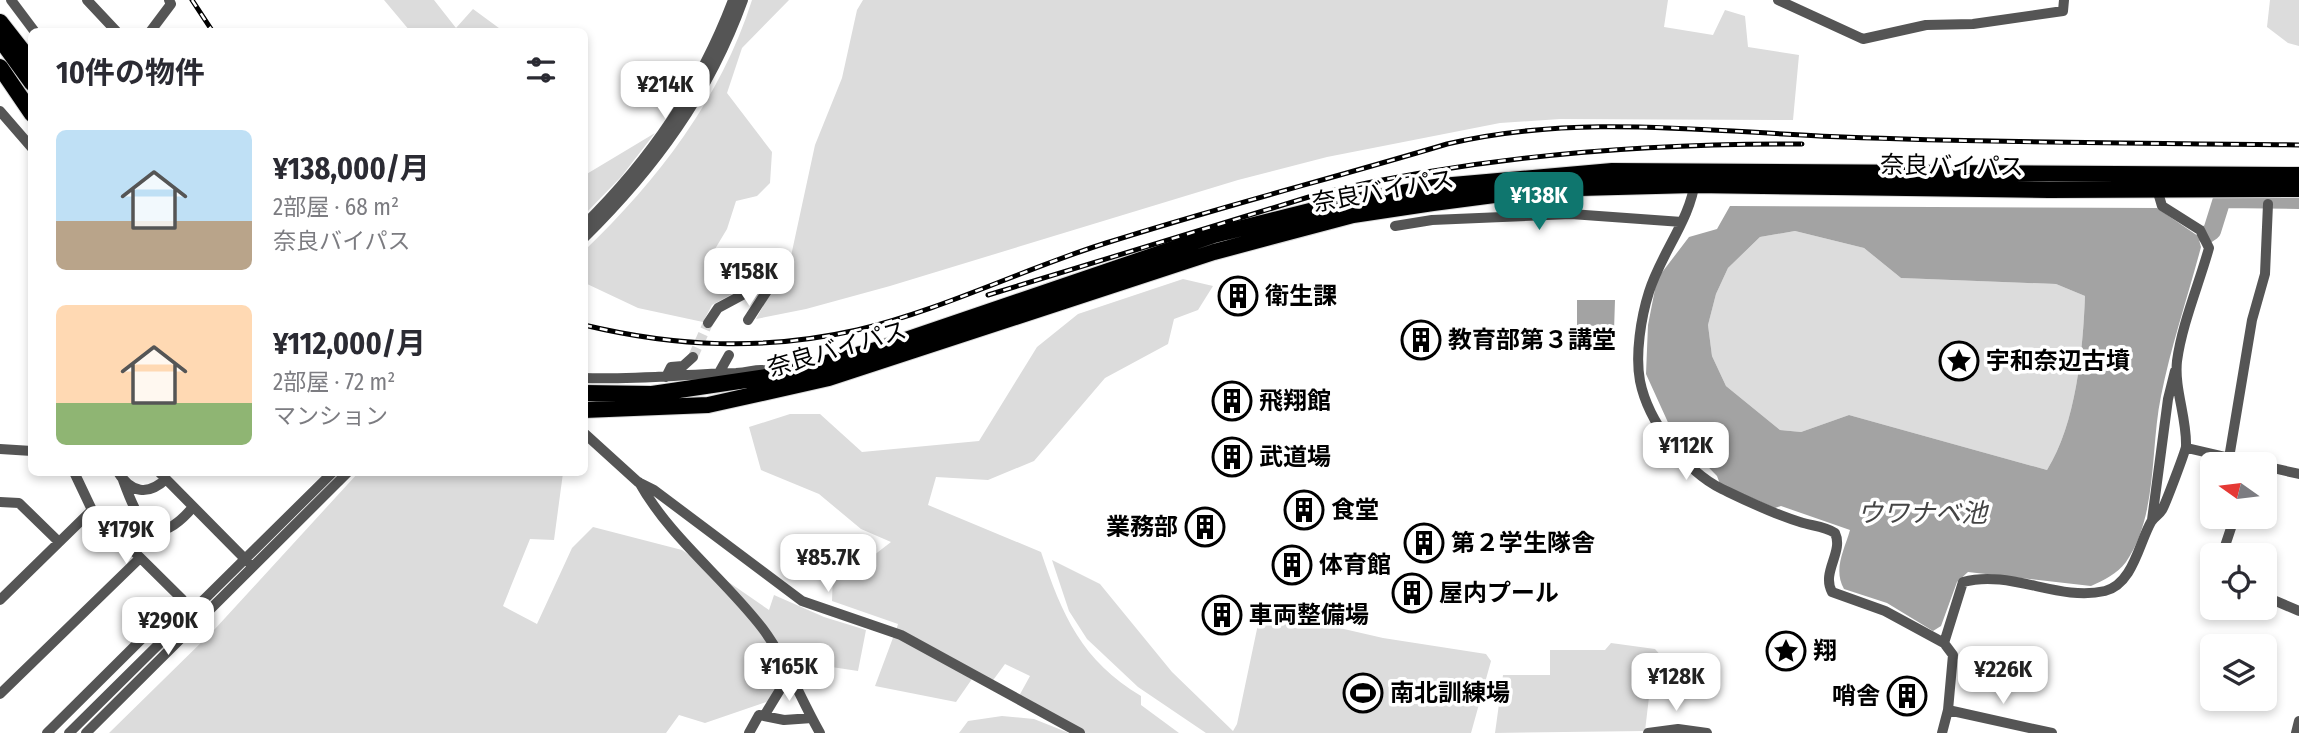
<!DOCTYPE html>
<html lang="ja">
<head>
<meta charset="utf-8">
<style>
	:root { --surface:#fff; --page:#f2f2f3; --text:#2b2b33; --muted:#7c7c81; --accent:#0f766e }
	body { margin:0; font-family:"Fira Sans Condensed","Noto Sans JP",sans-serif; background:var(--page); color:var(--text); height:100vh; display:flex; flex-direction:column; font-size:26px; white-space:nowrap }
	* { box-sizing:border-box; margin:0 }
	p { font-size:23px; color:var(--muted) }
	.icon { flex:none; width:38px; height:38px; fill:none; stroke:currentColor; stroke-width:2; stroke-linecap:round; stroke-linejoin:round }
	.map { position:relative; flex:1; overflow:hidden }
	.sheet { position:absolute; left:28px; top:28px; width:560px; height:448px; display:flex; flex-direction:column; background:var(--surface); border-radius:10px; box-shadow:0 4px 10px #0003 }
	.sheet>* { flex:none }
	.needle { width:46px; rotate:284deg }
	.fabs { position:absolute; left:2200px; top:452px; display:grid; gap:14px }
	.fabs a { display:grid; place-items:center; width:77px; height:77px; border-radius:10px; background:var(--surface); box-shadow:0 4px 10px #0003; font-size:35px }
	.price { position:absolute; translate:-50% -60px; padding:0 16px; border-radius:14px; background:#fff; color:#222; font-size:23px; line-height:46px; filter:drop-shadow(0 2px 4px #0008) }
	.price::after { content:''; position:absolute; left:50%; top:42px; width:21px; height:16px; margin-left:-10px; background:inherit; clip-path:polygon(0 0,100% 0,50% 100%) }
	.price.current { background:var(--accent); color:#fff }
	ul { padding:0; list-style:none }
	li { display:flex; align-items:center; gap:21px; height:175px; padding:0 28px }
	li span { display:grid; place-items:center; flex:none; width:196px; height:140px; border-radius:10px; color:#555 }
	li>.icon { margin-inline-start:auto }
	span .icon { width:84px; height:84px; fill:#fffc; stroke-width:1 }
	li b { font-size:30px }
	h2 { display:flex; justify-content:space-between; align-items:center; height:84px; padding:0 28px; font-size:30px }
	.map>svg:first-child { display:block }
	.green { fill:#dcdcdc }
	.water { fill:#a3a3a3; fill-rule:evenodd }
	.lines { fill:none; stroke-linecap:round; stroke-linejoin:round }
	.river { stroke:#a3a3a3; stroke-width:18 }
	.minor-tunnel { stroke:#d9d9d9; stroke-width:10; stroke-dasharray:10 5; stroke-linecap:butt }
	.highway-casing { stroke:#dbdbdb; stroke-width:18 }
	.minor { stroke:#555; stroke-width:10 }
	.highway { stroke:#000; stroke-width:16 }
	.rail-casing { stroke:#000; stroke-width:5 }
	.rail { stroke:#fff; stroke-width:2.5; stroke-dasharray:8; stroke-linecap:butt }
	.labels { text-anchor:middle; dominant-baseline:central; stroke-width:7; stroke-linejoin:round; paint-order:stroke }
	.street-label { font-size:24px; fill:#000; stroke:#fff }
	.poi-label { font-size:24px; font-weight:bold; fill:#000; stroke:#fff; text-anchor:start }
	.water-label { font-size:26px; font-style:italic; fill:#444; stroke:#fff }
</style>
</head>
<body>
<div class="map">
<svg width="2299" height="733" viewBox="0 0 2299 733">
	<rect width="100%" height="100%" fill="#fff"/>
	<!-- green -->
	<path class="green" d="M384,0H434L456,28L473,9L503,31H410Z
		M752,0H789L742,48L727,93L772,152L770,183L757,196L736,201L727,229L712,254L765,276L712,305L703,322L638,308L585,283V250C658,180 721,98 752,0Z
		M863,0H1668L1664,27L1713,35L1725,10L1745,16L1748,47L1799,55L1793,120L1560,119L1500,123L1327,157L1238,180L890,286L806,309L756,319L791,256L815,145L842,78L857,10Z
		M2270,0H2299V46L2288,43L2267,27Z
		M655,133L621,177L587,212L585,175Z
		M1795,231L1864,248L1901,278L2056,284L2085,296C2083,350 2076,424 2047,470L1849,415L1801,432L1780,430L1726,386L1712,356L1708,325L1716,294L1728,268L1760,237Z
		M1183,279L1213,286L1198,310L1174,319L1168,344L1105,378L1034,461L988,480L936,477L928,505L1041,552C1062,615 1082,661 1141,696V705L1179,733H1082L1019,696L1030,676L1005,664L991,683L896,631L898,624L832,601L834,548L869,559L891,542L861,529L819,494L761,470L749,427L790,414H820L862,452L979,441L1037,347L1078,314Z
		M358,473H563L554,540L530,539L503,606L537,624L572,548L593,527L682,550L769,610L774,595L824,617L866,630L858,671L805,663L769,701L705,723L679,715L666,733H109L214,630Z
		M1052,560L1100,584L1172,672L1233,731L1237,724L1261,610L1383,638L1486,654L1491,661L1471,733H1206L1138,687L1087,639L1069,611Z
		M894,635L972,679L956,702L875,686Z
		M1611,643L1655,649L1662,657L1649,697L1645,731L1495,733L1503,675H1550V650H1605Z
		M1002,716L1034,719L1069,733H959L968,721Z"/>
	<!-- water -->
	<path class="water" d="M1730,206L2157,208L2198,236L2201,247C2188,296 2171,346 2161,396C2150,449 2158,515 2126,562C2117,574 2104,580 2091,586L1968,572L1957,582L1941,626L1933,631L1887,603L1844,589C1833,569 1844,551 1850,530L1781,506L1775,508L1720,484L1717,476L1671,429L1646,374L1648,325L1657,279L1689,237L1717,229ZM1795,231L1864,248L1901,278L2056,284L2085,296C2083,350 2076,424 2047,470L1849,415L1801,432L1780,430L1726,386L1712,356L1708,325L1716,294L1728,268L1760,237Z
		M1577,300H1615L1614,331H1577Z"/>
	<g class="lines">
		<!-- river -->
		<path class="river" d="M2206,235L2212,231L2222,199L2299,200"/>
		<!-- minor-tunnel -->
		<path class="minor-tunnel" d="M693,357L708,323"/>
		<defs>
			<path id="highway" d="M0,22L32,63
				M0,39L32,83
				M0,67L32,114
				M584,393L652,394L780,375L876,350L1214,235L1334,205L1441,186L1612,171L2299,175
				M584,410L708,405L829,378L1214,252L1353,215L1433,203L1541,189L1694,185L2049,190L2299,189"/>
		</defs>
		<!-- highway casing -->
		<use href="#highway" class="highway-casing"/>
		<!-- minor -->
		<path class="minor" d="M11,0L35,32
			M87,0L117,32
			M1778,0L1863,39L1926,25L1973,24L2063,11L2064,0
			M150,32L171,4L169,0
			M0,111L32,148
			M1695,180C1691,219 1661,253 1649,292C1641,317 1635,355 1640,381C1648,421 1685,471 1722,489C1747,501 1773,514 1800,522C1812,526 1824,526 1835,533C1844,552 1821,572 1832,592L1885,611L1944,643L1953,655L1948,710L1942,733
			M584,225C651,159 700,87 733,0
			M1395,226L1432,220L1571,214L1682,222
			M584,238C655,168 709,94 743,0
			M748,320L776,277
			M708,323L718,308L776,277
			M720,371L729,355
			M666,377L671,367L683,366L693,357
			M584,378C635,380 685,374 736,373C755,372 758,366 777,374
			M584,433L638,482L654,490L802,601L901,635L1080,733
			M2187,448L2256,464
			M0,449L32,451
			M2229,458L2252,320L2265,274L2268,204
			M2264,466L2299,474
			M118,472C131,493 148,496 166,479
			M159,472L248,562
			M123,480C139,524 154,553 193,507
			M639,482C670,538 724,578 763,629C786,660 801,700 820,733
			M0,502L19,503L59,542
			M2152,520L2168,399L2175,371
			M2222,555L2235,516
			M2264,596L2299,611
			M0,600L92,510
			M1944,643L1963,582C2011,569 2058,602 2105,591C2133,584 2139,543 2151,522C2154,517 2159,515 2162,510C2165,505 2186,450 2186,446C2187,418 2174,389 2177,361C2182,324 2199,284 2209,248L2200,230L2162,206L2157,189
			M0,694L140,558
			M1948,710L2052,733
			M764,716L789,675
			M47,733L182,599L92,510L74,472
			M69,733L333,472
			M86,733L348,472
			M749,733L759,715L784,720L812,718
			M1648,733L1678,729L1707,733
			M2296,733L2299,721"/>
		<!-- highway -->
		<use href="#highway" class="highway"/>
		<defs>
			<path id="rail" d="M192,0L213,32
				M988,295L1325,192C1482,156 1641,143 1802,144
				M584,325C676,347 764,351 857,330C942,310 1023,269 1106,243C1219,207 1334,178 1447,144C1578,113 1710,132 1843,137C1995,143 2147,143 2299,145"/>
		</defs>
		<!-- rail casing -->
		<use href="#rail" class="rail-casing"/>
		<!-- rail -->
		<use href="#rail" class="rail"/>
	</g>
	<!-- icons -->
	<defs>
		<symbol id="building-ring" viewBox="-11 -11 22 22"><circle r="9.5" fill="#fff" stroke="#000" stroke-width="1.5"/><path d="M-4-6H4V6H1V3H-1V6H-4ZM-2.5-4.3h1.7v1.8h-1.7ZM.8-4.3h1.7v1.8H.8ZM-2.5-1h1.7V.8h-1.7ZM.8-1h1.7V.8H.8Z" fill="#000"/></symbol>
		<symbol id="sight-ring" viewBox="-11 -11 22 22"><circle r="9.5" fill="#fff" stroke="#000" stroke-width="1.5"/><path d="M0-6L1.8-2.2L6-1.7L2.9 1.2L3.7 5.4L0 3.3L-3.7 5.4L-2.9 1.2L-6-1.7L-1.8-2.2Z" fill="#000"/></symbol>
		<symbol id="stadium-ring" viewBox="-11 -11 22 22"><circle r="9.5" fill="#fff" stroke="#000" stroke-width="1.5"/><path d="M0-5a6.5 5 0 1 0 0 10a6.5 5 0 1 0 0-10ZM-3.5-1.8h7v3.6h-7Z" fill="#000"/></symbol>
	</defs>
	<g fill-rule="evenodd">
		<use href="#building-ring" x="1216" y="274" width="44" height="44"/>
		<use href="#building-ring" x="1399" y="318" width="44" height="44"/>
		<use href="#sight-ring" x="1937" y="339" width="44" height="44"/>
		<use href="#building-ring" x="1210" y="379" width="44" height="44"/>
		<use href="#building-ring" x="1210" y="435" width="44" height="44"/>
		<use href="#building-ring" x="1282" y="488" width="44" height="44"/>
		<use href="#building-ring" x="1183" y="505" width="44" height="44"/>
		<use href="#building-ring" x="1402" y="521" width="44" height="44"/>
		<use href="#building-ring" x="1270" y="543" width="44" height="44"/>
		<use href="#building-ring" x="1390" y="571" width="44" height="44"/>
		<use href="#building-ring" x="1200" y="593" width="44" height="44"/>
		<use href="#sight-ring" x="1764" y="629" width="44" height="44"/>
		<use href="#stadium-ring" x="1341" y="671" width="44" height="44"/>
		<use href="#building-ring" x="1885" y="674" width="44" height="44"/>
	</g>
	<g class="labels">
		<!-- street labels -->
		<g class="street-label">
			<text transform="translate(1952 166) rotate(1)">奈良バイパス</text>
			<text transform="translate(1383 191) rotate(-10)">奈良バイパス</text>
			<text transform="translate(837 349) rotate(-16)">奈良バイパス</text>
		</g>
		<!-- poi labels -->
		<g class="poi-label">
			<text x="1265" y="296">衛生課</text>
			<text x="1448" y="340">教育部第３講堂</text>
			<text x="1986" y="361">宇和奈辺古墳</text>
			<text x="1259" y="401">飛翔館</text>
			<text x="1259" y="457">武道場</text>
			<text x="1331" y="510">食堂</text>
			<text x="1178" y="527" text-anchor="end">業務部</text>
			<text x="1451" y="543">第２学生隊舎</text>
			<text x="1319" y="565">体育館</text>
			<text x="1439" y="593">屋内プール</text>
			<text x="1249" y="615">車両整備場</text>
			<text x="1813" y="651">翔</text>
			<text x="1390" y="693">南北訓練場</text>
			<text x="1880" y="696" text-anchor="end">哨舎</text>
		</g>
		<!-- water labels -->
		<g class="water-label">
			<text x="1922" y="513">ウワナベ池</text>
		</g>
	</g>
</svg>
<div class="fabs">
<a><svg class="needle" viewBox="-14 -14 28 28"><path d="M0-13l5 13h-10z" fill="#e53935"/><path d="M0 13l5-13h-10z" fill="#7c7c81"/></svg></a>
<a><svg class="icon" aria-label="locate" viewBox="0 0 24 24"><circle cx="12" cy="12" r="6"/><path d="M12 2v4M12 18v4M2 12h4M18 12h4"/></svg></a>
<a><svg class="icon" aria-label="layers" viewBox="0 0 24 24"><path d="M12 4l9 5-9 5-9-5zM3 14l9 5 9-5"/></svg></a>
</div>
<b class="price" style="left:665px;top:121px">¥214K</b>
<b class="price current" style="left:1539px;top:232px">¥138K</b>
<b class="price" style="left:749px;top:308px">¥158K</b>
<b class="price" style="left:1686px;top:482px">¥112K</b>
<b class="price" style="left:126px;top:566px">¥179K</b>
<b class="price" style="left:828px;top:594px">¥85.7K</b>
<b class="price" style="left:168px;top:657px">¥290K</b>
<b class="price" style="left:789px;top:703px">¥165K</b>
<b class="price" style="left:2003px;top:706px">¥226K</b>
<b class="price" style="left:1676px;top:713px">¥128K</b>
<section class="sheet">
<h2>10件の物件<svg class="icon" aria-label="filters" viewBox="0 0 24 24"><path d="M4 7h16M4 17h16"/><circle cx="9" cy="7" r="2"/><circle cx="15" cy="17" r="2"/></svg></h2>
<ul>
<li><span style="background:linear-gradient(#bfe0f5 65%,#b9a48a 0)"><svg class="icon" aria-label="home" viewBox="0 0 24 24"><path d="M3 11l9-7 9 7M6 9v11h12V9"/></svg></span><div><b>¥138,000/月</b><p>2部屋 · 68 m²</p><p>奈良バイパス</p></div></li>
<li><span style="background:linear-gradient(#ffd9b3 70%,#8fb573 0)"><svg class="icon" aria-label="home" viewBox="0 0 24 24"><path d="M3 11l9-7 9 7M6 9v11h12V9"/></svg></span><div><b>¥112,000/月</b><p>2部屋 · 72 m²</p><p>マンション</p></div></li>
</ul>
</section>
</div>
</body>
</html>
